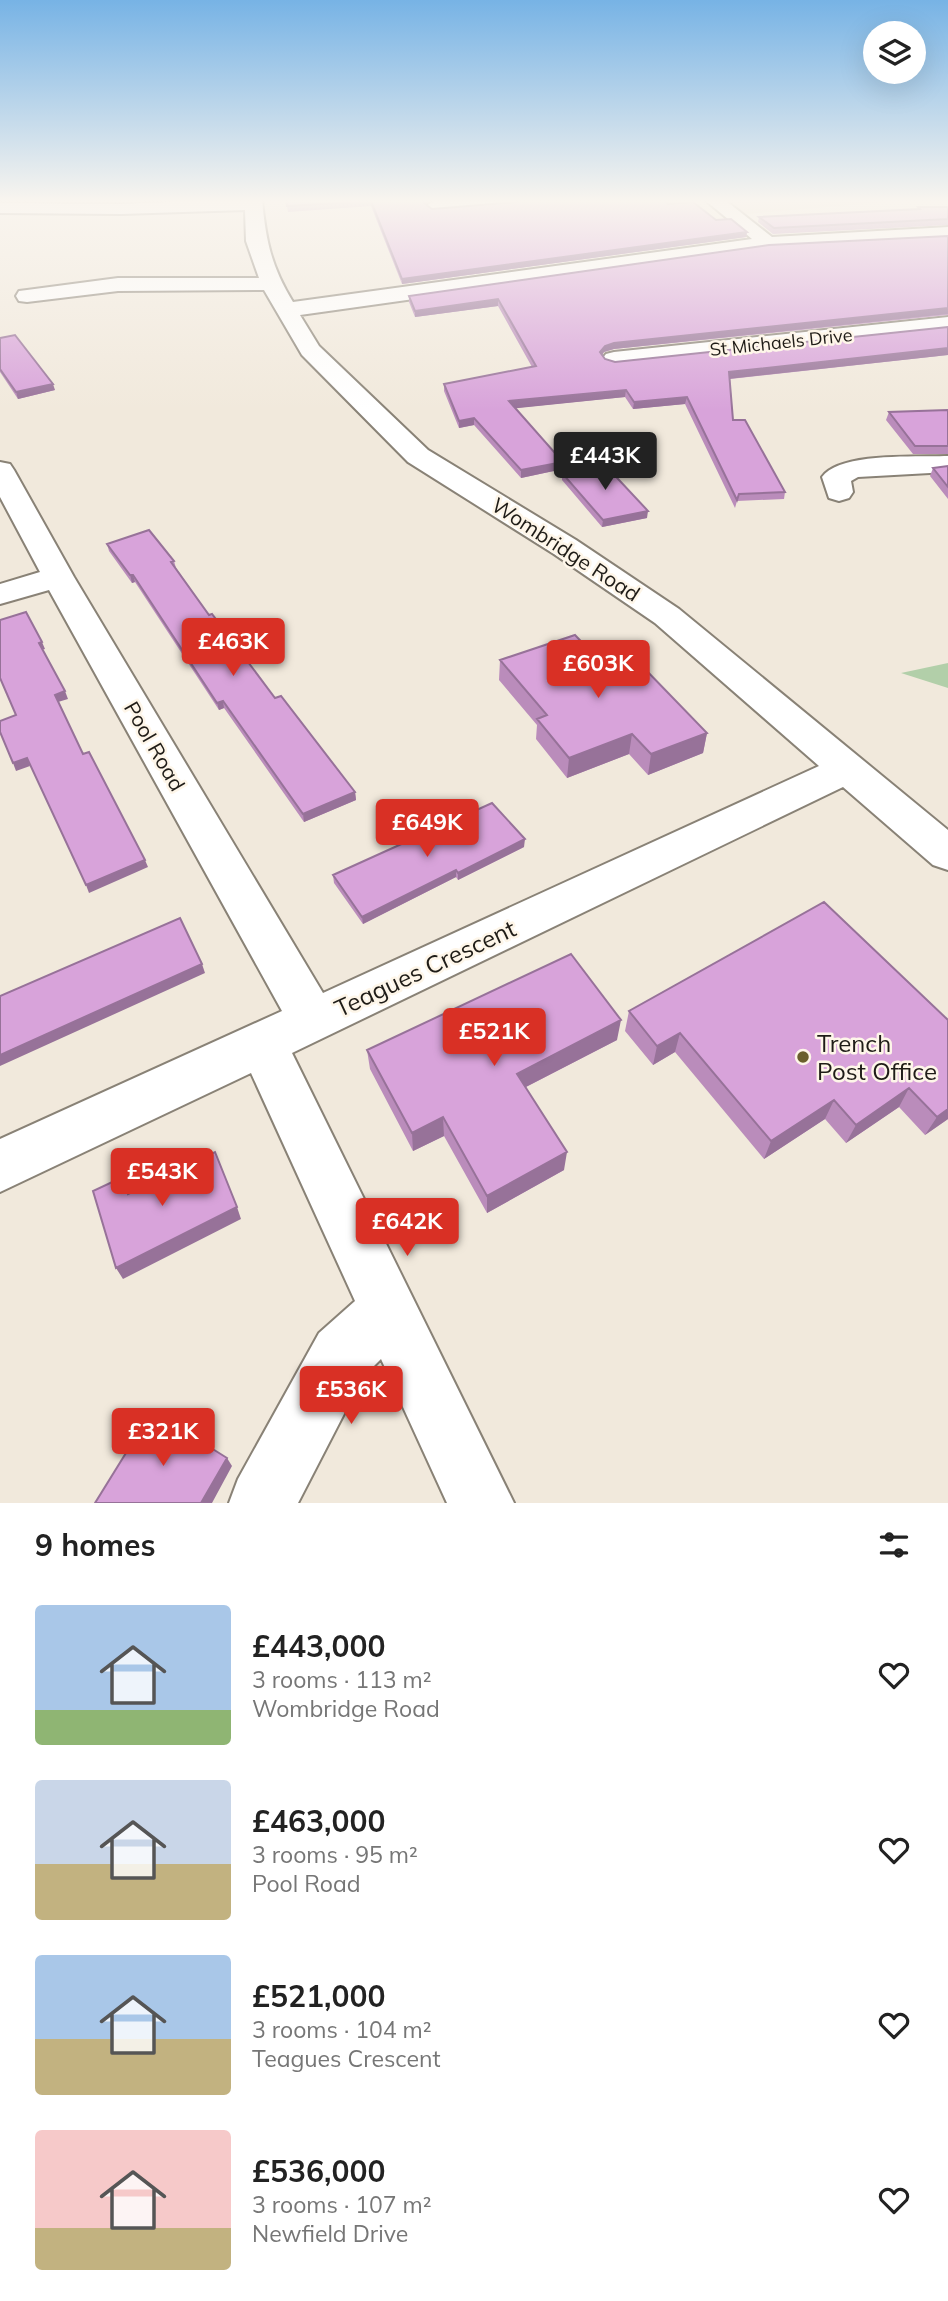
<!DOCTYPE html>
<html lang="en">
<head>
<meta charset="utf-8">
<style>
	:root { --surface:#fff; --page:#f2f2f2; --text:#222; --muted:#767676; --accent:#d93025 }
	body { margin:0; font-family:Mulish,sans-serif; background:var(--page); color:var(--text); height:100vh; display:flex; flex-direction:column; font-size:26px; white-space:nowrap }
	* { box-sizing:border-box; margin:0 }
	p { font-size:23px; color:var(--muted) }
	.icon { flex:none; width:38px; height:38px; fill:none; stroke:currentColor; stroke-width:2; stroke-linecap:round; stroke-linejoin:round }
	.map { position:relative; height:1503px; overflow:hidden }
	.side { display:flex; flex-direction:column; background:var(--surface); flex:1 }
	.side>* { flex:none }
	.tools { position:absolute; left:863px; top:21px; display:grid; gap:14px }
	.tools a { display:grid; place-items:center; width:63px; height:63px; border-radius:50%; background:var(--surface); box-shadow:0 7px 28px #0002; font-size:35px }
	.price { position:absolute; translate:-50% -60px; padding:0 16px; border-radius:7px; background:var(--accent); color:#fff; font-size:23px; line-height:46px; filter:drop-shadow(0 2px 4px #0008) }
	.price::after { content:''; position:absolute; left:50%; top:42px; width:21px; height:16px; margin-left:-10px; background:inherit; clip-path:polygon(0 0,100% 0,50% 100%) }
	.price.current { background:#222; color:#fff }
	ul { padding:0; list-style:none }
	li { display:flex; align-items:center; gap:21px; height:175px; padding:0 35px }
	li span { display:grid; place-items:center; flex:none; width:196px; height:140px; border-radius:7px; color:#555 }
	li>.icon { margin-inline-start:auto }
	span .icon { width:84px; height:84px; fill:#fffc; stroke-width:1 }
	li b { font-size:30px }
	h2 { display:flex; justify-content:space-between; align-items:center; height:84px; padding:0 35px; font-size:30px }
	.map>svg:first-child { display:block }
	.built { fill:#e7dbc8 }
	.green { fill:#b2cfa9 }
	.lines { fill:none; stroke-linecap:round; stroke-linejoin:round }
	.minor-casing { stroke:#898276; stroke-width:4 }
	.minor { fill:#fff; fill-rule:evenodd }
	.wall { fill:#ba8cbb }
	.shaded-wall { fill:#977299 }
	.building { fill:#d8a3da; stroke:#977299; stroke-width:2 }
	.poi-dot { fill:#6a5f2c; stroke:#fef6e9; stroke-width:2.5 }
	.labels { text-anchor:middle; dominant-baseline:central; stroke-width:5; stroke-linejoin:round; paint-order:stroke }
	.far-street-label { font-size:18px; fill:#1f1c17; stroke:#fef6e9 }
	.street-label { font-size:21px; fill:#1f1c17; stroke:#fef6e9 }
	.near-street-label { font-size:24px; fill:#1f1c17; stroke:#fef6e9 }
	.near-poi-label { font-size:24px; fill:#1f1c17; stroke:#fef6e9; text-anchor:start }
</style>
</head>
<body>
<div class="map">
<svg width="948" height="1503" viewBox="0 0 948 1503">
	<rect width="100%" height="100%" fill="#f1e9dc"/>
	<!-- built -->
	<path class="built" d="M727,200H909L745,214Z"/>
	<!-- green -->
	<path class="green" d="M948,663V688L901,673Z"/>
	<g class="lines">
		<defs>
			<path id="minor" d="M218,200H262C266,241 271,266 293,302L752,239L705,200H725L772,237L948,227V239L768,249L300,315L319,346L428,450L576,540L679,609L948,830V870L933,865L843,787L292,1053L514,1503H447L381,1359L363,1377L298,1503H229L238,1479L319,1333L355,1301L251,1073L0,1192V1139L282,1011L49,590L0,604V584L40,572L0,497V462L10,464L14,470L74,577L323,993L819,766L655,623L554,554L408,462L302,355L264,290L118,291L27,302L19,301L16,296L19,291L27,290L118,278H259L246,241L245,210L121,214L0,213V203L121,204Z
				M453,200H525L516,205L433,212L424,207L433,202Z
				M948,317V331L614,366L606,364L602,359L606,354L614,352Z
				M948,456V472L858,477L851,481L853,492L849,498L839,501L829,498L822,477C839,452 919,457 948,456Z"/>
		</defs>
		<!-- minor casing -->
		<use href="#minor" class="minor-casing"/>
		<!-- minor -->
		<use href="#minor" class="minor"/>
	</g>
	<!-- wall -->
	<path class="wall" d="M286,200H432L425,204L432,209L668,204L716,220L747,232L746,237L402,284L371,206L288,212Z
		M918,207H948V225L773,234L758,222L759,217L918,209Z
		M948,236V315L614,349L604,352L602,355L605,359L615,362L948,355L730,379L733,420L785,492L784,499L737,501L735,508L685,404L633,409L625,397L515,408L563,462V469L521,478L474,425L459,428L444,391V384L532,367L498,306L415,317L409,302V296Z
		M0,338L55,390L18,399L0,372Z
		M948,410V454H913L886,420L889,412Z
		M948,466V499L930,476L933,468Z
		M562,473L647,518L602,527L562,480Z
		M107,544L174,561L176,568L209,615L275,698L355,792L356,800L304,822L224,708L219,710L135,582L132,583L109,551Z
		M500,660L614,676L707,733L703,753L648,775L629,754L567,778L536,739L537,725L499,680Z
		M524,847L458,880L456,877L363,924L334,883L333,875Z
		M629,1011L948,1020V1119L925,1135L899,1107L846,1143L825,1119L764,1159L675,1052L653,1065L625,1031Z
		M617,1040L526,1087L564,1170L487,1213L444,1136L413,1151L370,1069L367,1050Z"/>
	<!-- shaded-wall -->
	<path class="shaded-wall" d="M423,200H432L422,206L421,201Z
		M747,232L746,237L402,284V279Z
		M498,299V306L415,317V311Z
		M948,308V314L614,349L604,352L599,359L600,352L605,346L614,343Z
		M948,348V355L728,379L729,372Z
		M53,384L55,390L18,399L16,392Z
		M626,390L625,397L509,409V401Z
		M687,397L685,404L633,409L634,402Z
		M474,418V425L459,428V421Z
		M563,462V469L521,478V470Z
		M648,511L647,518L602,527L603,520Z
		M130,575H133L135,582L132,583Z
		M42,642L45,649L41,650L39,643Z
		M65,691L68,699L58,702L55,695Z
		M223,701L224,708L219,710L217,703Z
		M707,733L703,753L648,775L651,754Z
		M632,734L629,754L567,778L569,758Z
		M27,758L30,766L16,771L13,763Z
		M355,792L356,800L304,822L303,814Z
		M525,839L524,847L458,880V873Z
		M145,860L148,867L89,893L86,885Z
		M456,870V877L363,924L362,917Z
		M202,964L205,973L0,1066V1055Z
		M621,1020L617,1040L516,1092L517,1074Z
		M680,1033L675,1052L653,1065L657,1046Z
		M909,1088L899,1107L846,1143L856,1125Z
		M834,1100L825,1119L764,1159L771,1141Z
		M948,1109V1119L925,1135L937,1117Z
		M443,1117L444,1136L413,1151L412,1133Z
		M567,1152L564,1170L487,1213V1196Z
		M237,1207L241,1219L123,1279L116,1268Z
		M227,1458L232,1466L212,1503H201Z"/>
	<!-- building -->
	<path class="building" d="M286,200H423L421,201L432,209L516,202L520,200H664L668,204L693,202L716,220L731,219L747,232L402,279L371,201L287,206Z
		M918,207H948V219L774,228L759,217L920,209Z
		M948,236V308L614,343L605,346L600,352L605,359L615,362L948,327V348L729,372L733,420H745L785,492L739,494L737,500L687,397L634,402L626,390L509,401L563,462L521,470L474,418L459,421L444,384L536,366L498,299L415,311L409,296L769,245Z
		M15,335L53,384L16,392L0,369V338Z
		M948,410V446H915L889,412Z
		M605,465L648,511L603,520L562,473Z
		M948,466V487L933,468Z
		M149,530L174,561L171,562L209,615L212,614L275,698L281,696L355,792L303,814L223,701L217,703L133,575H130L107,544Z
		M26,612L42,642L39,643L65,691L55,695L83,754L89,752L145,860L86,885L27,758L13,763L0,732V721L16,715L0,678V620Z
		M575,635L614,676L642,666L707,733L651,754L632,734L569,758L537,719L547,715L500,660Z
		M492,803L525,839L458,873L456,870L362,917L333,875Z
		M824,902L948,1020V1109L937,1117L909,1088L856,1125L834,1100L771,1141L680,1033L657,1046L629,1011Z
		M180,918L202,964L0,1055V996Z
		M571,954L621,1020L517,1074L567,1152L487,1196L443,1117L412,1133L367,1050Z
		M215,1152L237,1207L116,1268L93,1191L123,1177L128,1194Z
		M152,1411L227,1458L201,1503H95Z"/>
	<!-- sky -->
	<linearGradient id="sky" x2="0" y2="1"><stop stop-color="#77b3e5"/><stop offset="0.49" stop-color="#f9f5ef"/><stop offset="1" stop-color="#f9f5ef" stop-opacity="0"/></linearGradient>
	<rect width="948" height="410" fill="url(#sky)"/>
	<!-- markers -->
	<circle class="poi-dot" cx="803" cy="1057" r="7"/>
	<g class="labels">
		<!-- far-street labels -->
		<g class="far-street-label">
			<text transform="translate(781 342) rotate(-6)">St Michaels Drive</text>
		</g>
		<!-- street labels -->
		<g class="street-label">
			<text transform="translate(566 549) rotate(33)">Wombridge Road</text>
			<text transform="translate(155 746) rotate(60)">Pool Road</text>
		</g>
		<!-- near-street labels -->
		<g class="near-street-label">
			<text transform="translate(425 968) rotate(-25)">Teagues Crescent</text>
		</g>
		<!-- near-poi labels -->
		<g class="near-poi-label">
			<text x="817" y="1043">Trench<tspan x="817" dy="28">Post Office</tspan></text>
		</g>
	</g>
</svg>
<div class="tools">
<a><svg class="icon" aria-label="layers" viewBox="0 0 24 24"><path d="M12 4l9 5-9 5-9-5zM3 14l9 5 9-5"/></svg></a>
</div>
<b class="price current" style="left:605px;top:492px">£443K</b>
<b class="price" style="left:233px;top:678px">£463K</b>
<b class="price" style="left:598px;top:700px">£603K</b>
<b class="price" style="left:427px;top:859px">£649K</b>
<b class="price" style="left:494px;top:1068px">£521K</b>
<b class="price" style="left:162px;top:1208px">£543K</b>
<b class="price" style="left:407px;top:1258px">£642K</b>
<b class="price" style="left:351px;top:1426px">£536K</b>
<b class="price" style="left:163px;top:1468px">£321K</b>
</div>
<section class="side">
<h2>9 homes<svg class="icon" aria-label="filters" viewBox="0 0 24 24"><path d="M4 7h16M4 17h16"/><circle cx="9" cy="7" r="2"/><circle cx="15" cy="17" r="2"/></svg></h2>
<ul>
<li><span style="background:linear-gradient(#a9c7e8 75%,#8fb573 0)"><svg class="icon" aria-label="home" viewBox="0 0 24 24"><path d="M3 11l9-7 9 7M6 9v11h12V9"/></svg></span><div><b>£443,000</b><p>3 rooms · 113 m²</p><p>Wombridge Road</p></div><svg class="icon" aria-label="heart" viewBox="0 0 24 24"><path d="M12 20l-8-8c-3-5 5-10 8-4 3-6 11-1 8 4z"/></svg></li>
<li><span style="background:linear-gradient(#c9d6e8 60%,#c2b280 0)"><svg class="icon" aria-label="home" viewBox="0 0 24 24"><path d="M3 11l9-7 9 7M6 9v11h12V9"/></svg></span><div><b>£463,000</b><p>3 rooms · 95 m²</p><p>Pool Road</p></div><svg class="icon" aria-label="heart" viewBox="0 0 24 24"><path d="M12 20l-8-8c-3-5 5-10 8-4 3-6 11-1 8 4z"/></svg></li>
<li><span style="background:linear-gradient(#a9c7e8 60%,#c2b280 0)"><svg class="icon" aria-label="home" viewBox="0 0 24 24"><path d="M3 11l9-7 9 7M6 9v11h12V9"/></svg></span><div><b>£521,000</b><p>3 rooms · 104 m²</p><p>Teagues Crescent</p></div><svg class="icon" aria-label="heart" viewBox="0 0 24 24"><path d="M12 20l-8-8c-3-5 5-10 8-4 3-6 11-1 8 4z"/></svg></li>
<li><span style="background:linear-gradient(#f6c9c9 70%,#c2b280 0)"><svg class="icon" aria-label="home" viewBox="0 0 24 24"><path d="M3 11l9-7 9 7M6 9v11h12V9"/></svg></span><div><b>£536,000</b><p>3 rooms · 107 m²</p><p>Newfield Drive</p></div><svg class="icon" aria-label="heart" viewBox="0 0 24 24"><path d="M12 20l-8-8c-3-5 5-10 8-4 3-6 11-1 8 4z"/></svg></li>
</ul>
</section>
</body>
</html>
